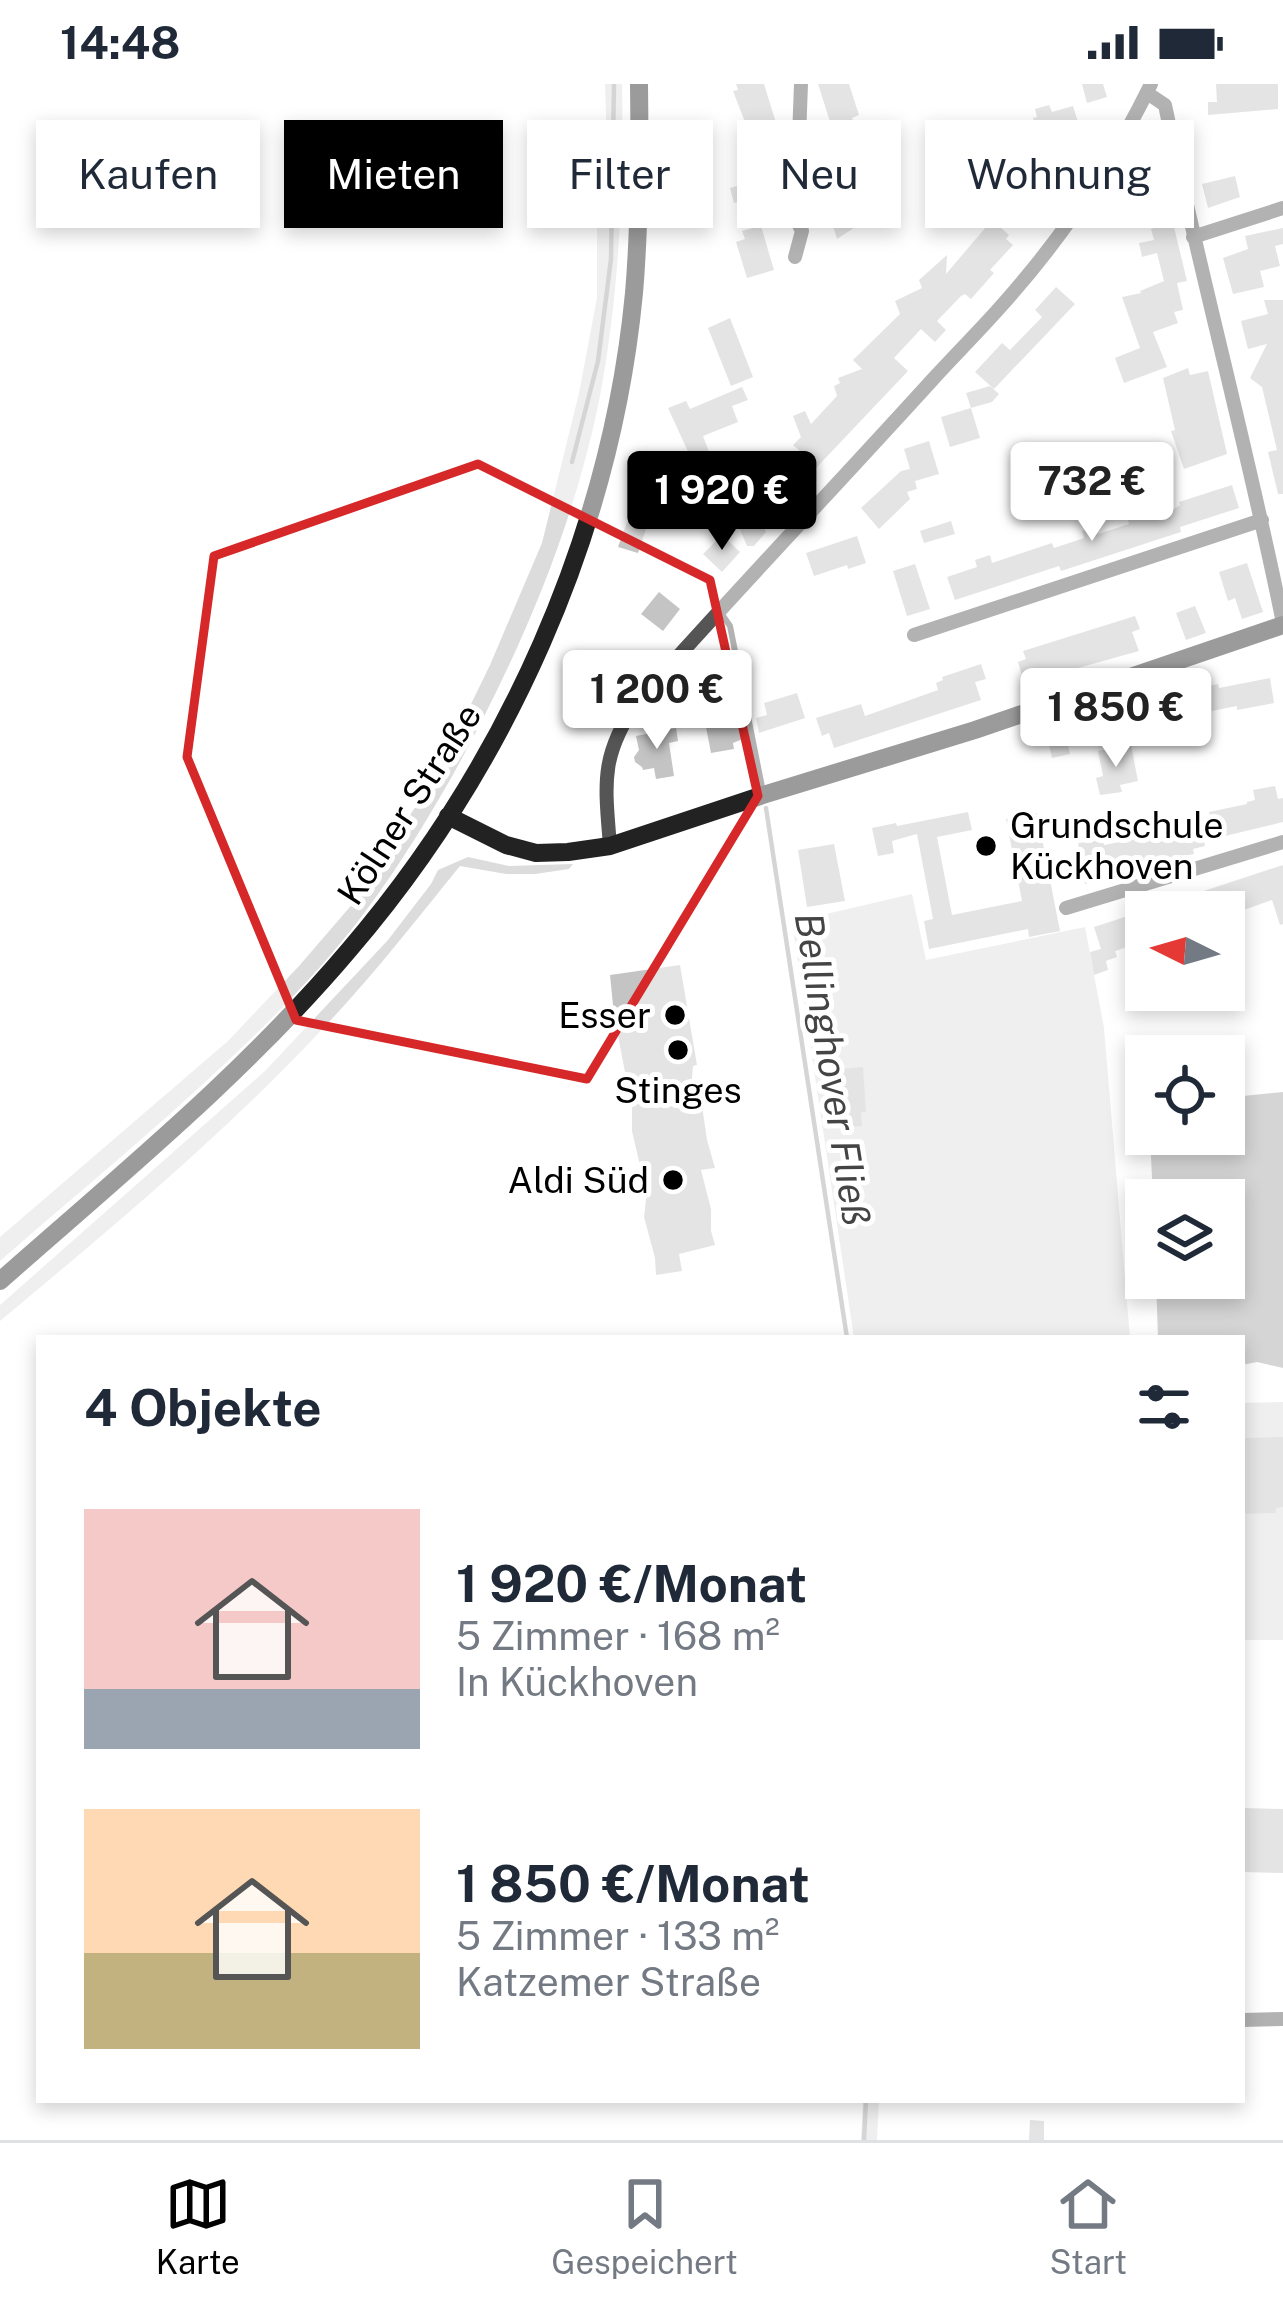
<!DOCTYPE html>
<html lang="de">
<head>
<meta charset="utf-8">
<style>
	:root { --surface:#fff; --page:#f6f6f7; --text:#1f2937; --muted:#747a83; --line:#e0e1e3; --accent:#000 }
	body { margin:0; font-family:"Public Sans",sans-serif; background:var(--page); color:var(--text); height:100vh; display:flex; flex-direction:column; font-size:45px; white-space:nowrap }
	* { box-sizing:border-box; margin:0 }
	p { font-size:39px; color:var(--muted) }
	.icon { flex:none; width:66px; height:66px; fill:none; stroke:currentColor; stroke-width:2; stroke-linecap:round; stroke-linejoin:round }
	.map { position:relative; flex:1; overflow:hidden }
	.drawer { position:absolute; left:36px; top:1251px; width:1209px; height:768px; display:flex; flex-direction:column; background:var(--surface); border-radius:0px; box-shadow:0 6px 18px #0003 }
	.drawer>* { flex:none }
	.guide { position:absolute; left:36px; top:36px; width:1212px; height:108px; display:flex; gap:24px }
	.needle { width:78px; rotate:275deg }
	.buttons { position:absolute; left:1125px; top:807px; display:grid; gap:24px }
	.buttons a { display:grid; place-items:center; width:120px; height:120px; border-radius:0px; background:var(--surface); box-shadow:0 6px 18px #0003; font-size:60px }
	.price { position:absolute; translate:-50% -102px; padding:0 27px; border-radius:12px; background:#fff; color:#222; font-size:39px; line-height:78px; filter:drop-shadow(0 3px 6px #0008) }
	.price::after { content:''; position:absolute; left:50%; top:72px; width:36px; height:27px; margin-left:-18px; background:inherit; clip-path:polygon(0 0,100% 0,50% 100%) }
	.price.active { background:var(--accent); color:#fff }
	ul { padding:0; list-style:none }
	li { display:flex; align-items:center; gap:36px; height:300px; padding:0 48px }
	li span { display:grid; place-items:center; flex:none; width:336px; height:240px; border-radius:0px; color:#555 }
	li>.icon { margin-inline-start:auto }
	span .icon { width:144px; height:144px; fill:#fffc; stroke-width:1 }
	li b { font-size:51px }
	h2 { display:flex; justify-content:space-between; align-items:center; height:144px; padding:0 48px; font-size:51px }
	.tag { padding:0 42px; border-radius:0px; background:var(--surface); box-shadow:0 6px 18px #0003; font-size:42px; line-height:108px }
	.tag.active { background:var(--accent); color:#fff }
	.status { display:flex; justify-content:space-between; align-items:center; height:84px; padding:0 60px; background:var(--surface); direction:ltr }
	.status svg { height:33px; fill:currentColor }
	.tabs { display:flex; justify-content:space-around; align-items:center; height:168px; border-top:3px solid var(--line); background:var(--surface); font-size:33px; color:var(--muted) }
	.tabs a { display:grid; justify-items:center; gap:6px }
	.tabs .active { color:var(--accent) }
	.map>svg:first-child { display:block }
	.green { fill:#dcdcdc }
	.water { fill:#a3a3a3 }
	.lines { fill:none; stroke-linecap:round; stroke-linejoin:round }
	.stream { stroke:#a3a3a3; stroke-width:4.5 }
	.building { fill:#c4c4c4 }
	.lane { stroke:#555; stroke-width:6 }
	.street { stroke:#555; stroke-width:14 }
	.secondary { stroke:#222; stroke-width:18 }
	.marked { fill:none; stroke:#d62828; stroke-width:9; stroke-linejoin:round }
	.poi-dot { fill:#000; stroke:#fff; stroke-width:4.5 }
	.labels { text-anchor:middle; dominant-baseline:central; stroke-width:10; stroke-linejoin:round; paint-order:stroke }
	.street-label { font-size:36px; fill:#000; stroke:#fff }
	.poi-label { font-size:36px; fill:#000; stroke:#fff; text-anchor:end }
	.water-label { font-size:39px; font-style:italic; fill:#444; stroke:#fff }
</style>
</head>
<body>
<div class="status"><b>14:48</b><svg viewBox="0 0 49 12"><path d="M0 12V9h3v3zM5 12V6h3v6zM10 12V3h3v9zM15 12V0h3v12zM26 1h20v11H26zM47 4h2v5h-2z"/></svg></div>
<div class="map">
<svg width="1283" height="2056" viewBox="0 0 1283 2056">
	<rect width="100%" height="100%" fill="#fff"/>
	<!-- green -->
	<path class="green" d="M605,0H622C624,105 619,214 599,317C572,450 516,578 450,696C412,762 372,825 321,882C224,990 109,1082 0,1177V1153L228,957L299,882L355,817L439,686L490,581L542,459L579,309L597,214V129L607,64Z
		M468,773L509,782L573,780L569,785L535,790H506L460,782C417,835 375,889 329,938C228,1047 114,1142 0,1237V1221L265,987L388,856L431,800L438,786Z
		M912,810L926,876L1085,843L1104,944L1130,1254H854L792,838Z
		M1283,1318V1556H1242V1319Z
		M863,2016H879L877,2056H861Z"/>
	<!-- water -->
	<path class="water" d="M1283,1008V1284L1257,1278L1242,1281V1254H1158L1156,1194H1224V1116H1153L1150,1050H1224V1014Z"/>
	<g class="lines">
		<!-- stream -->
		<path class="stream" d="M572,378L598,277L611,175L614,0
			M766,724L847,1254
			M864,2056L866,2016"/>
	</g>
	<!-- building -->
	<path class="building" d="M736,0H764L777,42L764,46L778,89L766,93L779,136L761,142L774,186L747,194L736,158L745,155L742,147L753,144L744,116L734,119L730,104L751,98L739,62L742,61L740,54L750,51L733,7L738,6Z
		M818,0H849L859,31L852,34L871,90L849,97L843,74L834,77L825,50L833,47Z
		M1082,0H1103L1107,13L1087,19Z
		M1216,0H1278V25L1208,31V18H1217Z
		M1049,21L1052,28L1073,22L1079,41L1039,53L1033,34L1037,33L1035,25Z
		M1147,49L1160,57L1153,76L1140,79L1132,75Z
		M1045,82L1054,107L989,133L981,112L1005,102L1004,97Z
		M1235,92L1240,113L1208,124L1202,100Z
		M852,103L863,138L837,155L824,112Z
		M1145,103L1151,127L1120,135L1114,110Z
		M992,136L1009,151L1006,155L1013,161L990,186L994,189L971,215L965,210L961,212L937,237L946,246L935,258L921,245L894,274L908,287L799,402L790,381L801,368L793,361L801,353L793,332L805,327L811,340L837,312L834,302L840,299L838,294L862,285L853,276L900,230L895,217L922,204L919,196L947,171L946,190Z
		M1173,139L1187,197L1177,199L1183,226L1174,228L1178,239L1153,248L1167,283L1124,299L1115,274L1140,264L1122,213L1141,209L1140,207L1164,197L1157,169L1142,173L1139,159L1154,156L1151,145Z
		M1283,144V160L1275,162L1280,182L1260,187L1264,203L1233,210L1223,174L1248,165L1245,152Z
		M1056,203L1075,220L994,305L975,288L1002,259L1010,266L1042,233L1035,226Z
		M1264,216H1283V410H1278L1268,368L1277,366L1262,303L1250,294L1267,260L1248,265L1241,237L1268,230Z
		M730,234L753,293L731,302L708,244Z
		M1188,284L1190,291L1208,287L1227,370L1184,385L1171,347L1175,346L1163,294Z
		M990,302L999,310L992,318L971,324L980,354L950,363L941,333L971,324L966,309Z
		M742,303L748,316L732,322L738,338L703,352L714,381L734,373L766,448L754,462H747L722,402L667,427L670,434L647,444L634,412L696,385L668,324L686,317L690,325Z
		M929,357L939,390L915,397L917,405L907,408L910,415L879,445L861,424L901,387L910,385L904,365Z
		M1232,401L1239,424L1180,443L1181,448L1061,487L1059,482L955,516L947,493L977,483L975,476L990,471L992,479L1052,459L1054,464L1084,454L1082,447L1096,443L1098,450L1129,440L1127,433L1141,428L1143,435L1174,425L1180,421L1179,418Z
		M951,437L955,450L924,459L920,447Z
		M627,438L646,445L638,469L618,463Z
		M722,451L740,468L722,488L703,470Z
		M857,452L866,479L848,485L847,481L814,492L806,469Z
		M1247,479L1263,528L1242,535L1235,514L1228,517L1219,488Z
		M915,480L930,525L907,532L893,487Z
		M659,508L680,525L663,547L641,530Z
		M1195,522L1206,549L1186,556L1176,529Z
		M1135,532L1140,545L1132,548L1139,567L1024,599L1018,578L1026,575L1023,567Z
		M981,580L986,595L975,598L981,616L834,664L829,649L822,652L816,634L861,620L865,632L938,606L936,599L943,596L942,593Z
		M1270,594L1274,619L1237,626V622L1191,631L1194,643L1177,646L1178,650L1130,660L1126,637L1135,635L1134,631L1188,620L1185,607L1218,600L1219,604Z
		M797,609L805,634L759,649L756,634L767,631L764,619Z
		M724,613L725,622L730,621L734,640L741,638L745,654L733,659L734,665L711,669L701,617Z
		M676,644L678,657L669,659L674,692L656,695L654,684L643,686L642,683L635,678L634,673L639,666L636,652Z
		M1066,652L1070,670L1052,674L1048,656Z
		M1131,661L1138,697L1120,701L1122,708L1100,711L1096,694L1103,692L1098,667Z
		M1275,702L1278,715L1283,714V738L1204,757L1205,762L1193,765L1194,770L1162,776L1164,782L1085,800L1078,759L1087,758L1089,754L1093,756L1103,754L1104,761L1150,752L1149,746L1210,735L1209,728L1247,720V718L1255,716L1253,706Z
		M968,728L972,746L937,753L952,831L1022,817L1006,735L1037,729L1060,847L1029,853L1028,845L929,865L924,837L933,835L917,750L892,757L894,769L878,772L872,744L896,739L897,742Z
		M834,760L845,817L807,823L798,766Z
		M1283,781V840L1280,841L1272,816L1241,827L1232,855L1226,838L1224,839V828H1149V825Z
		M1146,826V857L1115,867L1117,873L1106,877L1108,886L1094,891L1090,868L1101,865L1094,843Z
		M680,881L697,981L693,982L690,1016L701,1015L707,1056L715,1084L701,1086L711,1125V1147L715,1161L679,1170L682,1187L656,1191L655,1174L644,1133L647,1107L643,1108L642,1090L632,1047V1024L614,931L610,891Z
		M863,983L866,1028H861L862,1042L847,1043L841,985Z
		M1283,1353V1423L1276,1424V1429L1242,1430V1354Z
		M1242,1724L1283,1725V1789L1242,1788Z
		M1030,2036L1044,2037V2056H1029Z"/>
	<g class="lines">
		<!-- lane -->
		<path class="lane" d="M721,529L730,542L763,708"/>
		<!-- street -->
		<path class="street" d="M1147,9L1165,21C1201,194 1248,365 1283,539
			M1193,153L1283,124
			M795,173L802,147L796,135L801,0
			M914,551L1262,436
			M610,762C605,699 600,672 637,618C735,508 836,402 934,294C957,269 981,245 1003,220C1061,155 1113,78 1151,0
			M1066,824L1283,758
			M1242,1936L1283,1935"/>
		<!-- secondary -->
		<path class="secondary" d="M448,732L506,761L536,769L568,768L610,762L763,711L975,646L1283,541
			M0,1197C120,1091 245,989 349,866C506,683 611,450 634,209C640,139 640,70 639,0"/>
	</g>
	<!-- marked area -->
	<path d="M0 0H1283V2056H0ZM478,380L710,496L758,712L587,995L296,936L187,673L214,472Z" fill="#fff" fill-opacity=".55" fill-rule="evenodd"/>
	<path class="marked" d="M478,380L710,496L758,712L587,995L296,936L187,673L214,472Z"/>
	<!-- markers -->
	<g class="poi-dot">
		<circle cx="986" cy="762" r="12"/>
		<circle cx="675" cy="931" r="12"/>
		<circle cx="678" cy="966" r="12"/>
		<circle cx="673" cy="1096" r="12"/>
	</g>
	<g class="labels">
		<!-- street labels -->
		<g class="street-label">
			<text transform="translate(409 720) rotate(-57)">Kölner Straße</text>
		</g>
		<!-- poi labels -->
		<g class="poi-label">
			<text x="1010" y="741" text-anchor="start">Grundschule<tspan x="1010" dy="41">Kückhoven</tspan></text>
			<text x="651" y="931">Esser</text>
			<text x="678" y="1006" text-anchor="middle">Stinges</text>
			<text x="649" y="1096">Aldi Süd</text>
		</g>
		<!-- water labels -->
		<g class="water-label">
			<text transform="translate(833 985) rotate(81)">Bellinghover Fließ</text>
		</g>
	</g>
</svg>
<div class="buttons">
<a><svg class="needle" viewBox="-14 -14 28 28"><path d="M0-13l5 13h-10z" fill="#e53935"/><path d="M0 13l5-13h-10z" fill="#747a83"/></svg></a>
<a><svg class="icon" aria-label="locate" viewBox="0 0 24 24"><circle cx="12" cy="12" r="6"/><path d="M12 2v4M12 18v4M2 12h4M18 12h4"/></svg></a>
<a><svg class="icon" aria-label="layers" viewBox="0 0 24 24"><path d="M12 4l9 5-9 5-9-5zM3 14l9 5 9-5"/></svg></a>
</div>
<b class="price" style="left:1092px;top:460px">732 €</b>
<b class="price active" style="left:722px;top:469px">1 920 €</b>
<b class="price" style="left:657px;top:668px">1 200 €</b>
<b class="price" style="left:1116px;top:686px">1 850 €</b>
<div class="guide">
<a class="tag">Kaufen</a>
<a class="tag active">Mieten</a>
<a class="tag">Filter</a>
<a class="tag">Neu</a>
<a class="tag">Wohnung</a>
</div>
<section class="drawer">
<h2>4 Objekte<svg class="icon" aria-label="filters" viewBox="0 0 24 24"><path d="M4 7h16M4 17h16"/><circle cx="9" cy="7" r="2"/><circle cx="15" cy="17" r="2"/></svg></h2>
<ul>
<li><span style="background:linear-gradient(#f6c9c9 75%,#9aa5b1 0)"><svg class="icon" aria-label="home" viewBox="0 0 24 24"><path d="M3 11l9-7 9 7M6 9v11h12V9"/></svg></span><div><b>1 920 €/Monat</b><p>5 Zimmer · 168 m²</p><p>In Kückhoven</p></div></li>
<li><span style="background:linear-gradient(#ffd9b3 60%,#c2b280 0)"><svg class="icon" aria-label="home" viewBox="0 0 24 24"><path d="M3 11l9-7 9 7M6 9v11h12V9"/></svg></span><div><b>1 850 €/Monat</b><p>5 Zimmer · 133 m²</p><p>Katzemer Straße</p></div></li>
</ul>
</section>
</div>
<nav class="tabs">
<a class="active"><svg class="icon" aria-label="map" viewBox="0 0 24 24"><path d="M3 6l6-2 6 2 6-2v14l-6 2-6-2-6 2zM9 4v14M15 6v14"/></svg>Karte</a>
<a><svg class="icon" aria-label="saved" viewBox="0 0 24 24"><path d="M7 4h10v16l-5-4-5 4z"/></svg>Gespeichert</a>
<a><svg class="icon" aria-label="home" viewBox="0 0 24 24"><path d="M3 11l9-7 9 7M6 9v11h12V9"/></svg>Start</a>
</nav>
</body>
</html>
